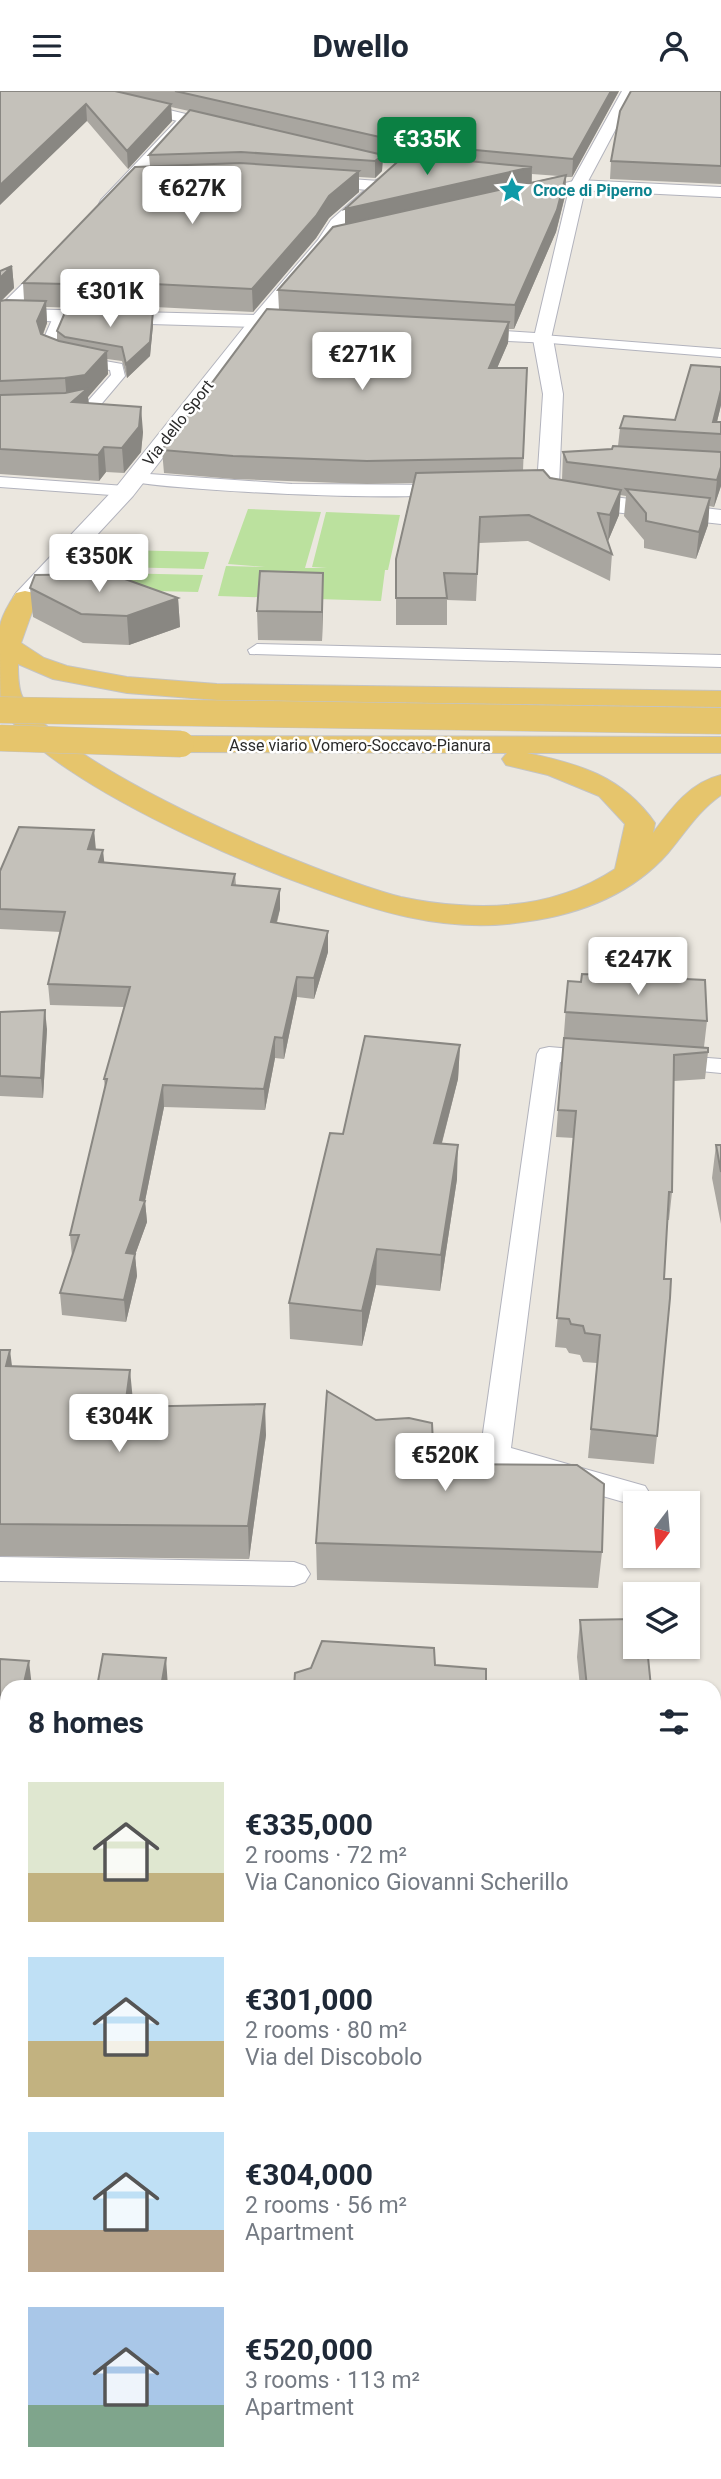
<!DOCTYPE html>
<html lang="en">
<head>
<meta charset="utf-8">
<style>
	:root { --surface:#fff; --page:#f2f2f3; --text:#1f2937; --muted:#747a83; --accent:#0b8043 }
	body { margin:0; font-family:Roboto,sans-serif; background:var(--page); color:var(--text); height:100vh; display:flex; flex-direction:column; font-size:26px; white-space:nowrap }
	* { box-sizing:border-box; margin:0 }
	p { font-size:23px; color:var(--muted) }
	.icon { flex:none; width:38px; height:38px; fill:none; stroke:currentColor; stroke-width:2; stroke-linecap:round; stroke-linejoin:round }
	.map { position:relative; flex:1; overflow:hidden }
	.sheet { position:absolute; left:0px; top:1589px; width:721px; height:800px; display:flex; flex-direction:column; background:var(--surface); border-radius:21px 21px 0 0; box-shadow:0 2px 5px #0004 }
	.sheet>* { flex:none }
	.needle { width:46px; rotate:196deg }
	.buttons { position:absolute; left:623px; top:1400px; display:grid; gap:14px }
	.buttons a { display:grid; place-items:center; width:77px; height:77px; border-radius:0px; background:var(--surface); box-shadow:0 2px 5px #0004; font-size:35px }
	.price { position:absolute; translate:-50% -60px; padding:0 16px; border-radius:7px; background:#fff; color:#222; font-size:23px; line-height:46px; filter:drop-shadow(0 2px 4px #0008) }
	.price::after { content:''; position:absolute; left:50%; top:42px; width:21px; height:16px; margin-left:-10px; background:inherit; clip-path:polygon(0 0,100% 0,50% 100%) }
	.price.selected { background:var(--accent); color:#fff }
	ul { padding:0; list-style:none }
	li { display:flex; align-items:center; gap:21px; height:175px; padding:0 28px }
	li span { display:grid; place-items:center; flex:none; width:196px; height:140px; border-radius:0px; color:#555 }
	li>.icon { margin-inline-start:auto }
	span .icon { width:84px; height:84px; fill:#fffc; stroke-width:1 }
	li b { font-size:30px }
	h2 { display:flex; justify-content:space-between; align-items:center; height:84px; padding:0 28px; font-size:30px }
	header { display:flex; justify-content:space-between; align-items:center; height:91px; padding:0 28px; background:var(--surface); font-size:32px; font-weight:700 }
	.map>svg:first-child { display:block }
	.green { fill:#addba1 }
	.pitch { fill:#bbe19e }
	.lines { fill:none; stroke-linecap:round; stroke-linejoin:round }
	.service-casing { stroke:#b2b3bd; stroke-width:2 }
	.minor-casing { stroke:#b2b3bd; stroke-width:2 }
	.tertiary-casing { stroke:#b2b3bd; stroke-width:2 }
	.trunk-casing { stroke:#c4c4c4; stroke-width:2 }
	.service { fill:#fff; fill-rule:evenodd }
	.minor { fill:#fff; fill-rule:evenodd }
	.tertiary { fill:#fff; fill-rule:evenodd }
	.trunk { fill:#e6c56c; fill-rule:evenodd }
	.trunk-bridge-casing { stroke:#c4c4c4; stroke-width:27; stroke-linecap:butt }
	.trunk-bridge { stroke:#e6c56c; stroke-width:26 }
	.wall { fill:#a9a6a0; fill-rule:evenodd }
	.shaded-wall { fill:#898782 }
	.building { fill:#c4c1ba; stroke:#898782; stroke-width:2 }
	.labels { text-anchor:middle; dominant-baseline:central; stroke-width:5; stroke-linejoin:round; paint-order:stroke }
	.far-culture-label { font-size:16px; font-weight:bold; fill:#0d838f; stroke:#fff; text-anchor:start }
	.far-street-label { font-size:16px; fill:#2b2b2b; stroke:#fff }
</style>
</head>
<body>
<header><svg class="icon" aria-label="menu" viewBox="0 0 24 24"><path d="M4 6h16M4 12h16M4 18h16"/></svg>Dwello<svg class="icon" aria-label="person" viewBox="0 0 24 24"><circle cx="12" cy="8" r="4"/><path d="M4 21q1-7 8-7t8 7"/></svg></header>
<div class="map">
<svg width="721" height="2388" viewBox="0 0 721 2388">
	<rect width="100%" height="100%" fill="#ebe7df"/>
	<!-- green -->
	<path class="green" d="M718,1928L721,1930V2388H0V2000L7,1998V2382H714V1929Z"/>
	<!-- pitch -->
	<path class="pitch" d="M248,418L321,421L305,477H327L312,476L326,421L400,424L388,479H385L381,510L218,505L226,475L265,476L228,473Z
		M122,459L209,461L204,478L117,476Z
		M115,482L203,484L198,501L109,499Z"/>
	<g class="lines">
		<defs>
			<path id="service" d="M61,220L68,224L55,254L56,259L65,263L122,273L125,285L98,317L67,324L0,327V317L67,314L88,310L111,284L110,279L61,271L44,264L41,254L54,224Z
				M543,244L721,258V266L538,251V245Z
				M135,382L292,393L450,394L458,399C444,414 163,399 129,390L127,387Z
				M0,386L125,395L133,400L125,405L0,396Z
				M257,553L721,564V576L250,563L248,559Z
				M549,956L608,961L611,966L608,971L599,973L560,971L511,1357L645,1395L650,1403L645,1411L634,1414L484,1371L480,1363L537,963L540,958Z
				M668,964L721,968V982L659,976L656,971L659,966Z
				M0,1466L294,1471L305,1475L310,1483L305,1491L294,1495L0,1490Z
				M7,1734V1787L0,1789V1736Z"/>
			<path id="minor" d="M185,24L190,26L193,29L190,32L113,117H101L99,113L101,109L180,26Z
				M308,85L379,90L387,95L379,100L302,93L300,90L302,87Z
				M578,89L721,96V106L578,99L515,114L507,109L509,105Z
				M60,161L69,166L66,170L19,218L259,224L269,230L259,236L8,229L0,232V215L54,162Z
				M543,242L553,248L563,303L559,393L564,400L721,419V433L596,419L549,410L537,394L543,303L533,248Z"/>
			<path id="tertiary" d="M65,0H90L240,36L243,39L235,44L67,3Z
				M622,0H636L586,94L550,252L450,247L447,243L457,237L535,242L570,94Z
				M382,87L388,89L390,92L388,95L344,136L331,156L266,234L133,405L34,512L25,514L16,512L13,507L16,502L117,395L252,226L318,149L331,129L376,89Z"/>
			<path id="trunk" d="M25,500L34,502L37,507L21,552L44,567L67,575L127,586L217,593L721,600V616L217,609L127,602L53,588L18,573C18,583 18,596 22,605C55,676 323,786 401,806C420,810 439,813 459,814C514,818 568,809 615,778L625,733L599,705L548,684L506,674L502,668L507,662L181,661L171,659L167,653L171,647L181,645L721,646V662H527C579,673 622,685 655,732L653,742C671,718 689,692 721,684V704C698,720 685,742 668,762C631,804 577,824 523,831C485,837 445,834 408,826C319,808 41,695 1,614C0,608 0,544 0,535C2,524 10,511 16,502Z"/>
		</defs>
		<!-- service casing -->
		<use href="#service" class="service-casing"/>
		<!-- minor casing -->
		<use href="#minor" class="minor-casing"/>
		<!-- tertiary casing -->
		<use href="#tertiary" class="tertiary-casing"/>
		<!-- trunk casing -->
		<use href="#trunk" class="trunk-casing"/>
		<!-- service -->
		<use href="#service" class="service"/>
		<!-- minor -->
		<use href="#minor" class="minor"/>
		<!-- tertiary -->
		<use href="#tertiary" class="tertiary"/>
		<!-- trunk -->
		<use href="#trunk" class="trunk"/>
		<defs>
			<path id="trunk-bridge" d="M0,619L721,630
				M0,647L181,653"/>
		</defs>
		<!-- trunk-bridge casing -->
		<use href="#trunk-bridge" class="trunk-bridge-casing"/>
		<!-- trunk-bridge -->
		<use href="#trunk-bridge" class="trunk-bridge"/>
	</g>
	<!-- wall -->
	<path class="wall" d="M0,0H619L572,86H566L565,105L556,141L514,238H509L508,252L497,277H527L523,380L562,389L563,361L612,358L618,355L620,337L675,329L721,276V314L717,331H721V395L714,416L709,415L708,434L696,468L644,457V449L624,425L626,405L620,404L619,424L608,450L612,463L610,490L528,450L479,452L476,510L447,509V534H396V468L413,392L367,393L234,388L164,382L162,359L279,219L278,199L345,133V118L400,69L383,65L382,80L375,87L359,86V101L329,127L316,147L253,221L155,216V219L46,216L47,232L43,244L57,250V240L153,234L150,265L127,287L122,270L107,268L108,283L88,306L89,312L143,341L141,361L124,382L106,381L99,390L0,383V180L12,175L14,197L1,210L24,209L23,192L150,75L149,64L189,20L171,16L172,30L128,78L87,30ZM532,83L559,85L532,91Z
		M721,0V93L610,88L611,70Z
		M30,497L178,507L180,536L129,554L83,552L33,526Z
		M323,511L322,550L258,549L257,520Z
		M94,739L95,758L104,772L235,783L236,794L280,798V818L277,832L328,861L314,908L297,906L284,968L275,967L265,1019L164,1016L145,1110L147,1131L135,1164L137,1185L126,1231L62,1224L60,1202L72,1165L70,1144L105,997L104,988L124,916L50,914L48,893L61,841L0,838V780Z
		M568,890L707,930L704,956L708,961L705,988L674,990L672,1101L669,1129H667L657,1345L654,1373L588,1367L597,1272L583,1271L580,1264L569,1262L566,1257L555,1256L574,1047L556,1046Z
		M0,921L47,938L43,1007L0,1005Z
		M460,954L458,988L442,1052L457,1088L440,1200L376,1194L362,1255L290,1248L289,1212L343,1043Z
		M716,1054H721V1133L712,1087Z
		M0,1259L12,1275L133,1310L132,1316L266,1344L249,1468L0,1465Z
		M376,1329L434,1373L602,1461L598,1497L317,1489L316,1452Z
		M580,1529L651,1596H580L577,1566Z
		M0,1568L7,1596V1660H0Z
		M721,1637V1799L714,1798V1684Z"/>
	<!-- shaded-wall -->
	<path class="shaded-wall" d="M611,0H619L572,86L573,68Z
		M86,13L87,30L0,114V94Z
		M171,13L172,30L128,78L127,60Z
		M383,64L382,80L375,87V70Z
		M532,76L531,97L345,140V118Z
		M359,80V101L329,127L316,147L253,221L252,198L329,105Z
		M566,84L565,105L556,141L514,238L515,214Z
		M12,175L14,197L0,211V187Z
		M46,210L47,232L39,253L37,230Z
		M153,221V234L150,265L127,287L126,273Z
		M509,231L508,252L488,298L489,277Z
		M107,260L108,283L88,306L89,322L67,311L65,287Z
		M721,299V314L714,343L713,331Z
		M141,316L143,341L141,361L124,382L122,357Z
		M104,356L106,381L99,390L98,364Z
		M721,376V395L714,416L717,389Z
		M621,399L619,424L608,450L610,424Z
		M710,407L708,434L696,468L699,441Z
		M323,482V511L322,550V521Z
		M178,507L180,536L129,554L127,525Z
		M94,739L96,759L88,758Z
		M103,759L105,778L99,771Z
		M280,798V818L271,851V831Z
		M328,840V861L314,908V887Z
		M297,886V906L284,968L283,947Z
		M45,919L47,938L43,1007L41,987Z
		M275,946V967L265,1019L264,998Z
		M460,954L458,988L433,1086L434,1052Z
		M163,994L164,1016L145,1110L147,1131L135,1164L137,1185L126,1231L124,1209L126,1162L140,1109Z
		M458,1054L457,1088L440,1200L441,1164Z
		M377,1158L376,1194L362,1255V1220Z
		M10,1259L14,1291L6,1275Z
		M130,1279L133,1310L128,1348L125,1316Z
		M265,1313L266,1344L249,1468L248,1435Z
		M166,1567L168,1596H161Z
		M29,1570L32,1596H23Z"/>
	<!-- building -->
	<path class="building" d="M0,0H115L171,13L127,60L86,13L0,94Z
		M175,0H611L573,68L411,53Z
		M631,0H721V75L611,70L620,20Z
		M190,19L383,64L375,70L241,61L149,64Z
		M405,64L532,76L345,118Z
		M240,72L359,80L329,105L316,125L252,198L154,193V195L23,192L135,76Z
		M566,84L557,119L515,214L278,199L333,136Z
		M12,175L0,187V180Z
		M6,209L46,210L37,230L41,243L59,250L107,260L85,284L65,287L0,290V210Z
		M267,218L509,231L489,277H527L523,367L367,370L233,365L162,359Z
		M66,219L153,221L150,251L126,273L122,256L65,246L57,240Z
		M691,274L721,276V299L713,331H721V343L620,337L624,325L675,329Z
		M88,297L72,311L141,316L139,336L122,357L104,356L98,364L0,358V304L65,302Z
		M613,355L721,361V376L717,389L567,371L563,361L612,358Z
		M543,379L550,387L621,399L610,424L598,422L612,463L529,424L480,426L477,483L444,482L447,507H396V468L416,382Z
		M626,398L710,407L699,441L646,430V422Z
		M260,480L323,482L322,521L257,520Z
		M111,483L178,507L127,525L81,523L30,497L35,484Z
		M19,736L94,739L88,758L103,759L99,771L235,783L232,794L280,798L271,831L328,840L314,887L297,886L283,947L275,946L264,998L163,994L140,1109L145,1110L126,1162L135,1163L124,1209L60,1202L79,1144H70L107,988H104L130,896L48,893L65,821L0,818V780Z
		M582,883L705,889L707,930L565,921L568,890L581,891Z
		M45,919L41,987L0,985V921Z
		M365,945L460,954L434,1052L458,1054L441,1164L377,1158L362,1220L289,1212L330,1042L343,1043Z
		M564,947L708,957V961L674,964L672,1101H669L664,1188H671L670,1207L657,1345L591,1338L600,1244L585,1242L583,1235L571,1233L569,1228L557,1227L576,1020L558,1019Z
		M716,1054H721V1081Z
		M0,1259H10L6,1275L130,1279L125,1316L265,1313L248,1435L0,1433Z
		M327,1300L376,1329L409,1327L432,1332L434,1373L577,1374L604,1393L602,1461L316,1452Z
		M635,1528V1556H647L651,1596H587L580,1529Z
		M322,1550L434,1557L435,1574L486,1578V1596H294L295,1582L311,1577Z
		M103,1563L166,1567L161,1596H97Z
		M0,1568L29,1570L23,1596H7V1632H0Z
		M721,1639V1761L714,1760V1687Z"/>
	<!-- icons -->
	<defs>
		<symbol id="sight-bare" viewBox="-9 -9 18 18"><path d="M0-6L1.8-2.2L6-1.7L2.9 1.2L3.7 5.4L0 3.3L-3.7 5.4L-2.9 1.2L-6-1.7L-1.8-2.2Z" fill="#0f9aa8" stroke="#fff" stroke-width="2.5" paint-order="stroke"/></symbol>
	</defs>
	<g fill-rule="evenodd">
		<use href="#sight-bare" x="493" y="80" width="38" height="38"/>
	</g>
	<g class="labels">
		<!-- far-culture labels -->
		<g class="far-culture-label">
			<text x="533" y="99">Croce di Piperno</text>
		</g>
		<!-- far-street labels -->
		<g class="far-street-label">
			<text transform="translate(178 332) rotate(-52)">Via dello Sport</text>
			<text x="360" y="654">Asse viario Vomero-Soccavo-Pianura</text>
		</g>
	</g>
</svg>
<div class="buttons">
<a><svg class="needle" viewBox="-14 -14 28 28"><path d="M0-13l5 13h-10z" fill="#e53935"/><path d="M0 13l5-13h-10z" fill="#747a83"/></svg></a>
<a><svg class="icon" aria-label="layers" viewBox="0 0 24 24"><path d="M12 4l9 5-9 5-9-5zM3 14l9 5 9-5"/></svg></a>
</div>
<b class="price selected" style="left:427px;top:86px">€335K</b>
<b class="price" style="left:192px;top:135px">€627K</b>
<b class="price" style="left:110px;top:238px">€301K</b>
<b class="price" style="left:362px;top:301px">€271K</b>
<b class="price" style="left:99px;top:503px">€350K</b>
<b class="price" style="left:638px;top:906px">€247K</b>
<b class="price" style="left:119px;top:1363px">€304K</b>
<b class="price" style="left:445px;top:1402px">€520K</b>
<section class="sheet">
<h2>8 homes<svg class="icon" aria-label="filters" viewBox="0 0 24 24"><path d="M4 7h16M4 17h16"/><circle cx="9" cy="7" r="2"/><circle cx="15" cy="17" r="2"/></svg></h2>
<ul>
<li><span style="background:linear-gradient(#dfe7d0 65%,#c2b280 0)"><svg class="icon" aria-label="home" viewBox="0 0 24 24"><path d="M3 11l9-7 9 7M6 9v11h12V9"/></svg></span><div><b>€335,000</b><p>2 rooms · 72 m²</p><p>Via Canonico Giovanni Scherillo</p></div></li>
<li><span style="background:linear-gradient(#bfe0f5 60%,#c2b280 0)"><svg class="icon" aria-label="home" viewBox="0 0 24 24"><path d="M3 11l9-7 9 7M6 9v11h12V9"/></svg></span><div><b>€301,000</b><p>2 rooms · 80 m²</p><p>Via del Discobolo</p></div></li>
<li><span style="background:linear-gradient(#bfe0f5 70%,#b9a48a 0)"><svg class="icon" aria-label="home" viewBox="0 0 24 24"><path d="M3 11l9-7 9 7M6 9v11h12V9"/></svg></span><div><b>€304,000</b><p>2 rooms · 56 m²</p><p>Apartment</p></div></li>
<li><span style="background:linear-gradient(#a9c7e8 70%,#7fa58c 0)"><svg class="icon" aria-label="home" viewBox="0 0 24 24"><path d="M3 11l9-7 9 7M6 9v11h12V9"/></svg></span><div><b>€520,000</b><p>3 rooms · 113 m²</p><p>Apartment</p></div></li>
</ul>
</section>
</div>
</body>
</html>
